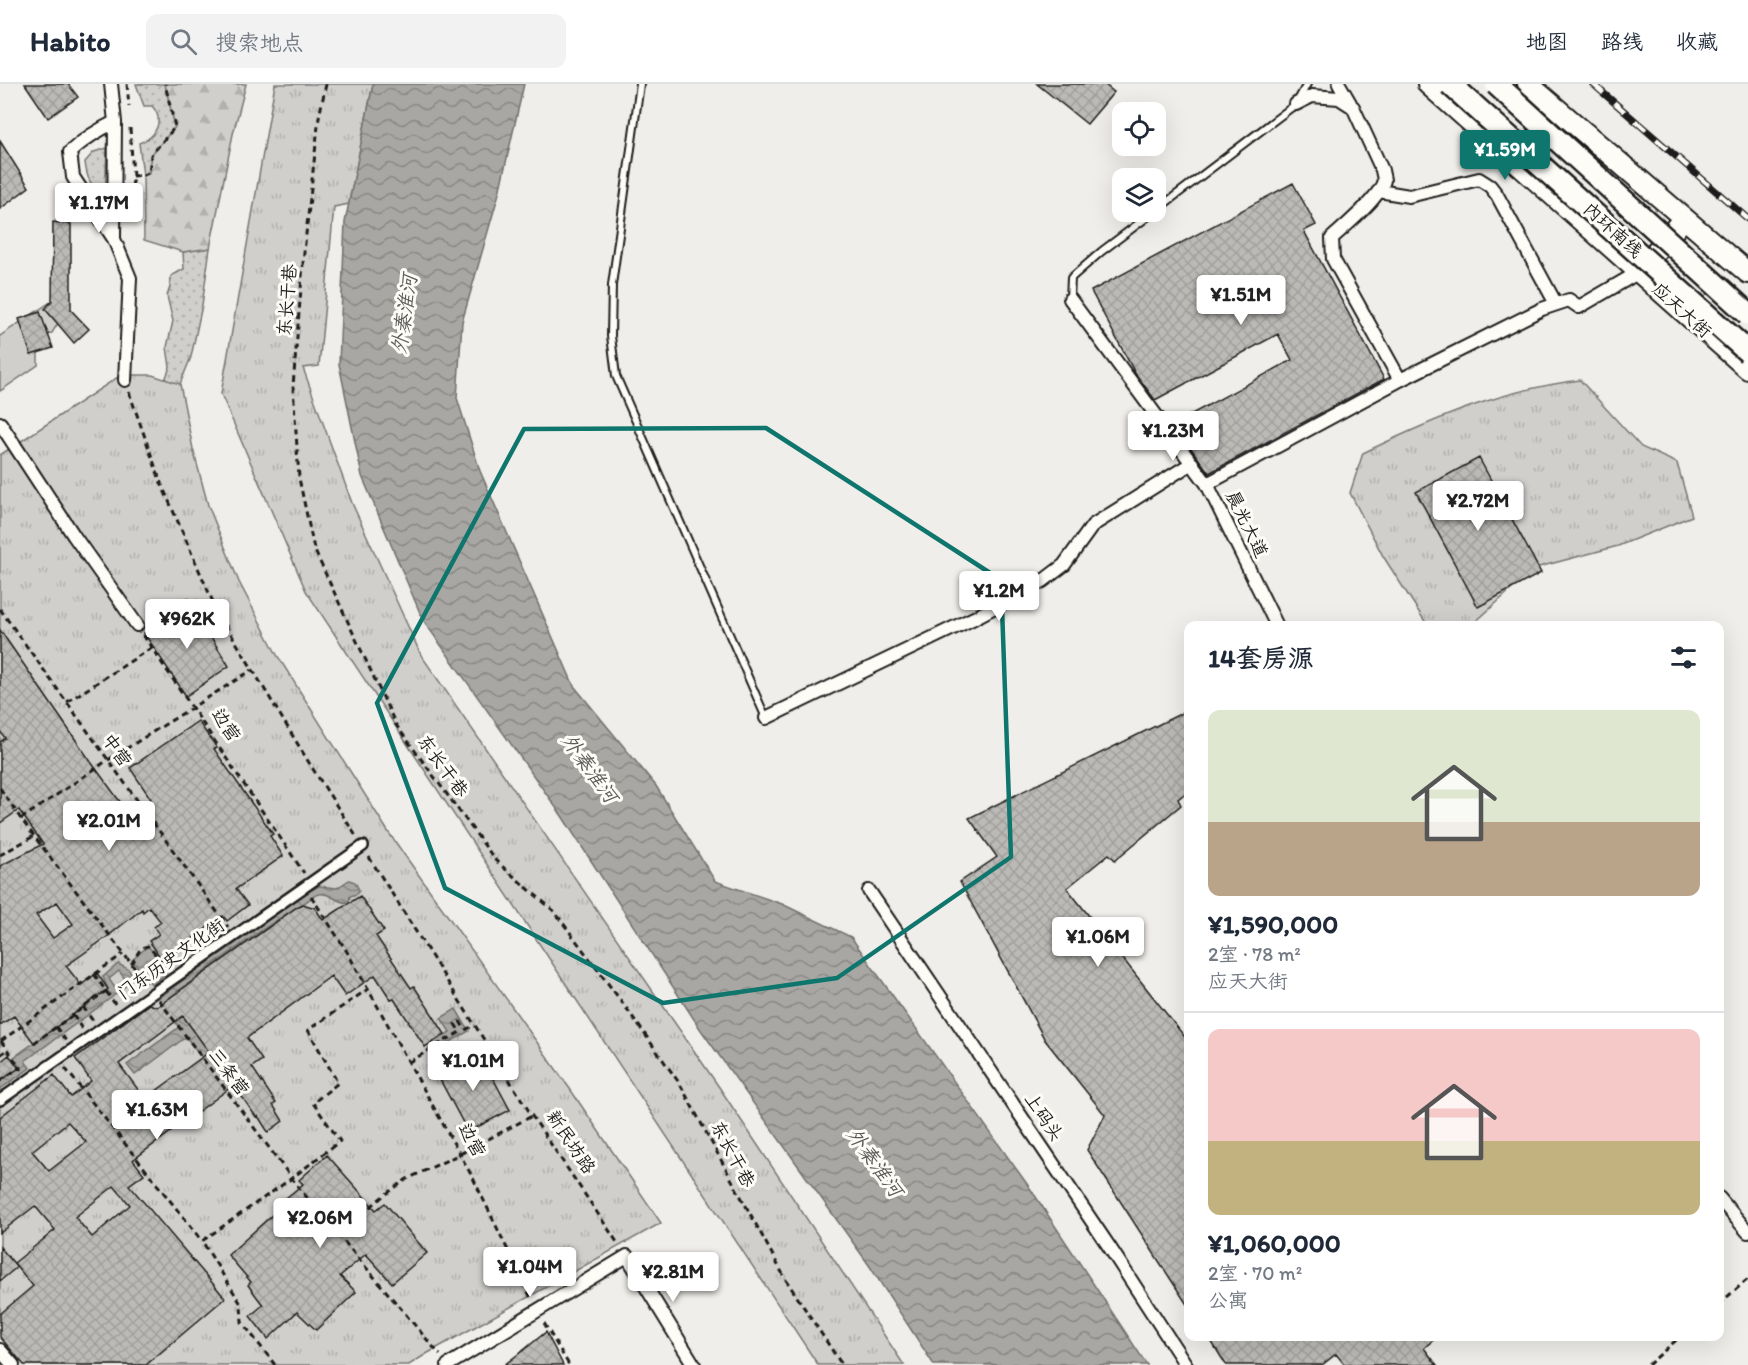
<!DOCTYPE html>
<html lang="zh">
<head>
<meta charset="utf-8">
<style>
	:root { --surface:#fff; --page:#f2f2f3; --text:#1f2937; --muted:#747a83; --line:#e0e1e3; --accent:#0f766e }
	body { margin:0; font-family:Itim,"LXGW WenKai TC",sans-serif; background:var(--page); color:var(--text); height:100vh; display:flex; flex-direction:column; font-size:22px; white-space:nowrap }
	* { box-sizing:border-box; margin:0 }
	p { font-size:20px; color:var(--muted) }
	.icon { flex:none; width:33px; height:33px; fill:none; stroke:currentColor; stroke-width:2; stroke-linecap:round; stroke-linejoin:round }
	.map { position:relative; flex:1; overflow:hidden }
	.details { position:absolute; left:1184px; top:537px; width:540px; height:720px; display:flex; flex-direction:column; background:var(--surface); border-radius:12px; box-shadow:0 6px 24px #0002 }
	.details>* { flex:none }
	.fabs { position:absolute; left:1112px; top:18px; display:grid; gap:12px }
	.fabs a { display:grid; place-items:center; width:54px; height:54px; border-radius:12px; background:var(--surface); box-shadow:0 6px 24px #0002; font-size:30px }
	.price { position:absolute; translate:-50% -51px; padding:0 14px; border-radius:6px; background:#fff; color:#222; font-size:20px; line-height:39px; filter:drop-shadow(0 2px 3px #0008) }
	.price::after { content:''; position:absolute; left:50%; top:36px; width:18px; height:14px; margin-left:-9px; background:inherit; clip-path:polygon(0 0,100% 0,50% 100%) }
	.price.current { background:var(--accent); color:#fff }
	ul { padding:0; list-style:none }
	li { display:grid; align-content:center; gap:12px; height:318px; padding:0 24px }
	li+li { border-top:2px solid var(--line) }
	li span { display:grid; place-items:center; height:186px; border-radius:12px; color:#555 }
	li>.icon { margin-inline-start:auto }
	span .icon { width:108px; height:108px; fill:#fffc; stroke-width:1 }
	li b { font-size:26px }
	h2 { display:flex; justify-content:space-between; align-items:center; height:72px; padding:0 24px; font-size:26px }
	header { display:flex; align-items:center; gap:36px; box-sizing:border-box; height:84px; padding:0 30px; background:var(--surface); border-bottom:2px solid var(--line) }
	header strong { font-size:28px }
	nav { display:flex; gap:33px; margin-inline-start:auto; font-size:21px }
	.search { width:420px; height:54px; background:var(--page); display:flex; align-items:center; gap:15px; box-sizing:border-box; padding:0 21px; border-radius:12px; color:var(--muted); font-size:22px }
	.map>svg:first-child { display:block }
	.grass { fill:url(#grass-dots); stroke:#767674; stroke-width:1.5 }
	.forest { fill:url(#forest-firs); stroke:#767674; stroke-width:1.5 }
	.park { fill:url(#park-tufts); stroke:#767674; stroke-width:1.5 }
	.pitch { fill:#d0cfcc; stroke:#767674; stroke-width:1.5 }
	.water { fill:url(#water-waves); stroke:#706f6d; stroke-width:1.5; fill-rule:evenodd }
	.building { fill:url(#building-cross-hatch); stroke:#1c1c1c; stroke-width:1.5; fill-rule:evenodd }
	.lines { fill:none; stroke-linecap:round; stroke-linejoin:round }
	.service-casing { stroke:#1c1c1c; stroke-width:10 }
	.pedestrian-casing { stroke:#1c1c1c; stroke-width:14 }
	.minor-casing { stroke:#1c1c1c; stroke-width:16 }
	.primary-casing { stroke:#1c1c1c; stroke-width:24 }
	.path { stroke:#1c1c1c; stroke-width:3; stroke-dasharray:6 4.5; stroke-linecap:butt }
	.service { stroke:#fdfcf7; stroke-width:6 }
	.pedestrian { stroke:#fdfcf7; stroke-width:9 }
	.minor { stroke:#fdfcf7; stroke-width:12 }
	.primary { stroke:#fdfcf7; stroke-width:20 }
	.rail-casing { stroke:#1c1c1c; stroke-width:7 }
	.rail { stroke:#fdfcf7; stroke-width:4.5; stroke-dasharray:14; stroke-linecap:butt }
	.trunk-bridge-casing { stroke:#1c1c1c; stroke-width:26; stroke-linecap:butt }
	.trunk-bridge { stroke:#fdfcf7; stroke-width:21 }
	.marked { fill:none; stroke:#0f766e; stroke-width:4.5; stroke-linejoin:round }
	.labels { text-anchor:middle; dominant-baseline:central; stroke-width:6; stroke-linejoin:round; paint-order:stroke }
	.street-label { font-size:18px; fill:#1c1c1c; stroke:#fdfcf7 }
	.water-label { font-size:20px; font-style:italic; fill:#5b5b59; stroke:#fdfcf7 }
</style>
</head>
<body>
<header>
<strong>Habito</strong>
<div class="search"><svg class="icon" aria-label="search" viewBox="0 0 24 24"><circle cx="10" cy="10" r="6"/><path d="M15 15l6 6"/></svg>搜索地点</div>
<nav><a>地图</a><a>路线</a><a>收藏</a></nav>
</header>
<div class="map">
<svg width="1748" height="1281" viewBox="0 0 1748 1281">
	<defs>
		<pattern id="grass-dots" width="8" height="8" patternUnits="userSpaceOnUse" patternTransform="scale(1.5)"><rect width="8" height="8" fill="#d0cfcc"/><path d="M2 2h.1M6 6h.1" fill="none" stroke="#b2b1af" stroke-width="1.8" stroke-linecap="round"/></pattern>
		<pattern id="forest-firs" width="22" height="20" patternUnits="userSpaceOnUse" patternTransform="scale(1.5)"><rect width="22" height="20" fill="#d0cfcc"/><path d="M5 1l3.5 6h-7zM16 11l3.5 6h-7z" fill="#b2b1af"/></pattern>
		<pattern id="park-tufts" width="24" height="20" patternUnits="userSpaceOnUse" patternTransform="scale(1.5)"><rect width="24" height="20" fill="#d0cfcc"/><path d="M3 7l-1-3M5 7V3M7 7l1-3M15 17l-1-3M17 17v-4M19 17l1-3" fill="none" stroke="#b2b1af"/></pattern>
		<pattern id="water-waves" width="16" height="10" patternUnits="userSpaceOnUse" patternTransform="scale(1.5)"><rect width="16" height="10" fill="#a8a7a3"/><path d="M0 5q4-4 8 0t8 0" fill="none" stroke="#888784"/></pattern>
		<pattern id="building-cross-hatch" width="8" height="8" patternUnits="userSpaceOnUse" patternTransform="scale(1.5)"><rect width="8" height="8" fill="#bbbab6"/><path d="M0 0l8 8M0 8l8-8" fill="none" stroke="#a09f9c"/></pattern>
	</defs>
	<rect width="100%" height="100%" fill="#f0eeea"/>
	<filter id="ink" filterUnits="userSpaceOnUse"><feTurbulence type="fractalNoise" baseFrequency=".0167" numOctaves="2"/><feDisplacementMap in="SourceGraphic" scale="12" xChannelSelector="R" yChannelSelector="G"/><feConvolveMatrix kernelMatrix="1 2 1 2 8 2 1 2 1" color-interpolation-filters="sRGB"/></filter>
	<g filter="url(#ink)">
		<!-- grass -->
		<path class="grass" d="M136,0H165L175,43L151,71L149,89L143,91L139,59C156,54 165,36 152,22H144Z
			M107,64L105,111C90,101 87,96 85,78L94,68Z
			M210,164L202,221L191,273L180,300L165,296L170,283L167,263L173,237L167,212L170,203L171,192L184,185L183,168Z"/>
		<!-- forest -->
		<path class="forest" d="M165,0H246L233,50L210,164L183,168L144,156L143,91L149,89L151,71L175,43Z"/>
		<!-- park -->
		<path class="park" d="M275,0H373L349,120L334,123L319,282L303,284L352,419L421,571L719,1003L904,1281H818L306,507L221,310Z
			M121,291H152L180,300L193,365L208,421L239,498L277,571L389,749L570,1005L661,1139L428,1269L409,1281H25L0,1250V371Z
			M1580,296L1641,363L1677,379L1692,432L1618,462L1535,484L1472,541L1426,539L1383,472L1350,409L1363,369C1434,335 1500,306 1580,296Z"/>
		<!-- pitch -->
		<path class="pitch" d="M52,217L63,231L52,249L38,256V281L0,307V252Z"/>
		<!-- water -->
		<path class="water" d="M373,0H524L499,109L462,238L457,314L480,387L574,602L656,702L715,797L782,820L851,853L1032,1107L1147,1281H934L869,1181L701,946L562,732L423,536L362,392L339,280L345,138Z
			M349,796L355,798L359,806L357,810L350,812L349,818C338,821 330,807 319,810C313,811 308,817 303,820C257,847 214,881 170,913L211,970L204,976L186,953L135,991L127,981L179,943L158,914L308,808L319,802L337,804Z
			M148,862L169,887L152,901L132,876Z
			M118,880L128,885L135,894L111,914L25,977L30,984L0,1005V997L20,983L13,974L108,905L103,893ZM119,887L125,895L115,904L109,895Z
			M456,925L469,947L437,966L432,959L450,948L441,934Z"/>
		<!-- building -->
		<path class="building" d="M25,0H68L78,13L48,34Z
			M1037,0H1104L1114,8L1087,40Z
			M0,57L29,103L0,125Z
			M1293,99L1316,141L1304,147L1384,295L1209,389L1173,340L1292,276L1278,250L1155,316L1135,289L1091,207Z
			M53,138L71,140V226L89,245L74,259L45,225L52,217Z
			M40,228L53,264L31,271L19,235Z
			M1479,374L1541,489L1478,523L1416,408Z
			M184,523L194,526L229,582L186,612L144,549Z
			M0,546L91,678L129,730L151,715L130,684L198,637L217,664L214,665L273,750L270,752L283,772L236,805L248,821L227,837L223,832L163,877L149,857L159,850L154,843L161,838L149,823L143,828L142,825L107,853L66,882L81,901L97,889L108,905L34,959L14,932L0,941V782L43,760L19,726L0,739V658L5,654L0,647ZM57,818L73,840L53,854L36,831Z
			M1188,626V707L1178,715L1181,721L1115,776L1109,770L1067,804L1188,957V1222L1087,1066L1105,1031L1045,956L960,798L997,773L969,734Z
			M360,812L384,847L376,852L411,904L414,902L445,950L425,963L394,915L391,916L375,891L345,912L331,892L247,954L262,976L252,983L276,1019L273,1021L283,1037L268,1048L258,1032L256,1033L234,1001L133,1076L144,1090L129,1101L225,1214L146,1281H24L0,1253V1230L33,1202L14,1179L55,1146L35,1122L0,1149V1033L54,991L71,1013L91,997L75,974L149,920L157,923L297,823L303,820L315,824L323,836ZM183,932L209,968L145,1015L119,980ZM68,1038L86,1058L49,1087L32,1067ZM114,1102L130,1121L92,1153L75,1133Z
			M479,968L510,1026L468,1048L437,990Z
			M9,971L19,984L0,997V978Z
			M327,1071L376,1126L385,1119L427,1169L392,1199L366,1170L340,1192L356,1208L316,1246L297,1228L268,1255L250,1232L263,1221L248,1201L251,1198L228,1171L283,1121L280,1119L303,1100L299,1096Z
			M0,1163L17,1183L0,1197Z
			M546,1248L563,1281H504L525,1265Z
			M1208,1252H1438L1424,1264L1437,1281H1345L1336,1270L1322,1281H1226Z"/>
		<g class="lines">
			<defs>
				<path id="service" d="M640,0L612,201L611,252L616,292L766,634
					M1155,127L1296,20L1307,0
					M1070,215L1071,194L1102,167L1154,128"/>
				<path id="pedestrian" d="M0,1016L363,762"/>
				<path id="minor" d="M111,0L115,38L114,155L130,194L125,296
					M1339,0L1350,19
					M1296,20L1312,12L1339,14L1353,23L1382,86C1382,87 1384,95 1384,96C1381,113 1345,142 1332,154L1333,175L1400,296
					M1379,107L1409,112L1479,95L1490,102L1497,111L1556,220
					M114,155L73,93L70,68C84,55 98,46 115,38
					M1070,215L1207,400L1277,542
					M0,339L74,452L137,541
					M1207,400L1400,296L1542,225L1569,216L1579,223L1639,188
					M766,634L974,534L1043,497L1064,481L1093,441L1192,379
					M869,807L1110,1164L1186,1281
					M1719,1114L1748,1148
					M0,1266L13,1281
					M448,1281L627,1172L694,1281"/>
				<path id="primary" d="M1428,0L1748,285
					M1528,0L1748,189
					M1639,188L1684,134"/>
			</defs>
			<!-- service casing -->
			<use href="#service" class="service-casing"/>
			<!-- pedestrian casing -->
			<use href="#pedestrian" class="pedestrian-casing"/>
			<!-- minor casing -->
			<use href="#minor" class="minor-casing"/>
			<!-- primary casing -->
			<use href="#primary" class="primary-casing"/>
			<!-- path -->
			<path class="path" d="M127,0L129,22
				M326,0L319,33L304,168L293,302L299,394L314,465L396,641L496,777L554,827L627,925L680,1000L786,1196L842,1281
				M130,44L133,92L131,136
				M132,92L143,91L149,89L151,71L175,43L165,0
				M129,308L161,399L216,525L311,682L356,752
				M0,525L228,843
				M148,534C156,529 164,521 173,517C185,512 204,518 215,524
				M143,551L304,789
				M67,618L151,564
				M0,704L21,735L146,899
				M21,735L108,676L252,586
				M0,771L34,752
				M369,773L532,1032L619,1161
				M311,812L346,866L368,905L473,1094L531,1214
				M131,880C138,874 136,864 148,862L169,885
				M94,890L115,920
				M159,916L299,1104L440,1271
				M83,923L93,937
				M73,931L82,945
				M460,937L465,946L475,941
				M56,943L66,957
				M1,957L123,870
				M1,957L22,986
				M34,959L106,907
				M0,971L7,966
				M409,978L460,948L455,940L460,937
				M65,984L202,1157
				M0,997L20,983
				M339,1151L382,1113L407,1095L460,1070L532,1032
				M1719,1220L1748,1195
				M544,1239L569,1281
				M275,1281L242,1238L241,1220L202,1157L292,1094L340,1057L313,1019L338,999L308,946L368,905
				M1648,1281L1681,1252"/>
			<!-- service -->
			<use href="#service" class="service"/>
			<!-- pedestrian -->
			<use href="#pedestrian" class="pedestrian"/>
			<!-- minor -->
			<use href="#minor" class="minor"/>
			<!-- primary -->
			<use href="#primary" class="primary"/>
			<defs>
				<path id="rail" d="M1593,0L1748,135"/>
			</defs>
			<!-- rail casing -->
			<use href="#rail" class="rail-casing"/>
			<!-- rail -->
			<use href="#rail" class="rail"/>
			<defs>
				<path id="trunk-bridge" d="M1450,0L1748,268
					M1496,0L1748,230"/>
			</defs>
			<!-- trunk-bridge casing -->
			<use href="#trunk-bridge" class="trunk-bridge-casing"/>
			<!-- trunk-bridge -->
			<use href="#trunk-bridge" class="trunk-bridge"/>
		</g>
	</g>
	<!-- marked area -->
	<path class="marked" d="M766,344L1001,496L1011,773L837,894L663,919L445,804L377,619L524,345Z"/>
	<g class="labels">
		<!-- street labels -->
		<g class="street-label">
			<text transform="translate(1613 146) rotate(42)">内环南线</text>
			<text transform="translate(287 216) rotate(-85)">东长干巷</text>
			<text transform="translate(1682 226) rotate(42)">应天大街</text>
			<text transform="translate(1247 440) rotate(64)">晨光大道</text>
			<text transform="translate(226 641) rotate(56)">边营</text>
			<text transform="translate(117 666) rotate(55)">中营</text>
			<text transform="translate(443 682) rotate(54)">东长干巷</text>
			<text transform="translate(171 875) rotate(-35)">门东历史文化街</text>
			<text transform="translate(229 988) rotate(53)">三条营</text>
			<text transform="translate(1044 1033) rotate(56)">上码头</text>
			<text transform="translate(472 1056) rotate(61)">边营</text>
			<text transform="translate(571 1058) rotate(56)">新民坊路</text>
			<text transform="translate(733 1070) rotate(62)">东长干巷</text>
		</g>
		<!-- water labels -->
		<g class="water-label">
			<text transform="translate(404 230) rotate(-82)">外秦淮河</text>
			<text transform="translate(590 684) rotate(54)">外秦淮河</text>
			<text transform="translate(875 1078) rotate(54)">外秦淮河</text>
		</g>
	</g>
</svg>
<div class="fabs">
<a><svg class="icon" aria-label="locate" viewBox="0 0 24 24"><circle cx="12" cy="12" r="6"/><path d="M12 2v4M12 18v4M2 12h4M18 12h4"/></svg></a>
<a><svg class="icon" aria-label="layers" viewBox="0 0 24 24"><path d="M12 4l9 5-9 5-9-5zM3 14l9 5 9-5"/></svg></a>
</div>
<b class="price current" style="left:1505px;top:97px">¥1.59M</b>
<b class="price" style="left:99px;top:150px">¥1.17M</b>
<b class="price" style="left:1241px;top:242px">¥1.51M</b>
<b class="price" style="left:1173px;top:378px">¥1.23M</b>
<b class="price" style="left:1478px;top:448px">¥2.72M</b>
<b class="price" style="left:999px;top:538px">¥1.2M</b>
<b class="price" style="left:187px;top:566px">¥962K</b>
<b class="price" style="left:109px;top:768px">¥2.01M</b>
<b class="price" style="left:1098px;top:884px">¥1.06M</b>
<b class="price" style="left:473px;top:1008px">¥1.01M</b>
<b class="price" style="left:157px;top:1057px">¥1.63M</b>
<b class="price" style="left:320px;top:1165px">¥2.06M</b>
<b class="price" style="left:530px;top:1214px">¥1.04M</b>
<b class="price" style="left:673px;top:1219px">¥2.81M</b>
<section class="details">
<h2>14套房源<svg class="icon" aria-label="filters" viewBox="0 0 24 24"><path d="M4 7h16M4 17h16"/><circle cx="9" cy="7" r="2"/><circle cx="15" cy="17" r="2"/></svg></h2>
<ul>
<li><span style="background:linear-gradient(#dfe7d0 60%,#b9a48a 0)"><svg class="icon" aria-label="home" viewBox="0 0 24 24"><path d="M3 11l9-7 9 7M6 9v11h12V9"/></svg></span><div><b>¥1,590,000</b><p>2室 · 78 m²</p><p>应天大街</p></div></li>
<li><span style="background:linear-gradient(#f6c9c9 60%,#c2b280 0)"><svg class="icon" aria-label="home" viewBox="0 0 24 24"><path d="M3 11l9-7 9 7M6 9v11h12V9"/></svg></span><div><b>¥1,060,000</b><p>2室 · 70 m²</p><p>公寓</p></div></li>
</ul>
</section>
</div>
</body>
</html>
